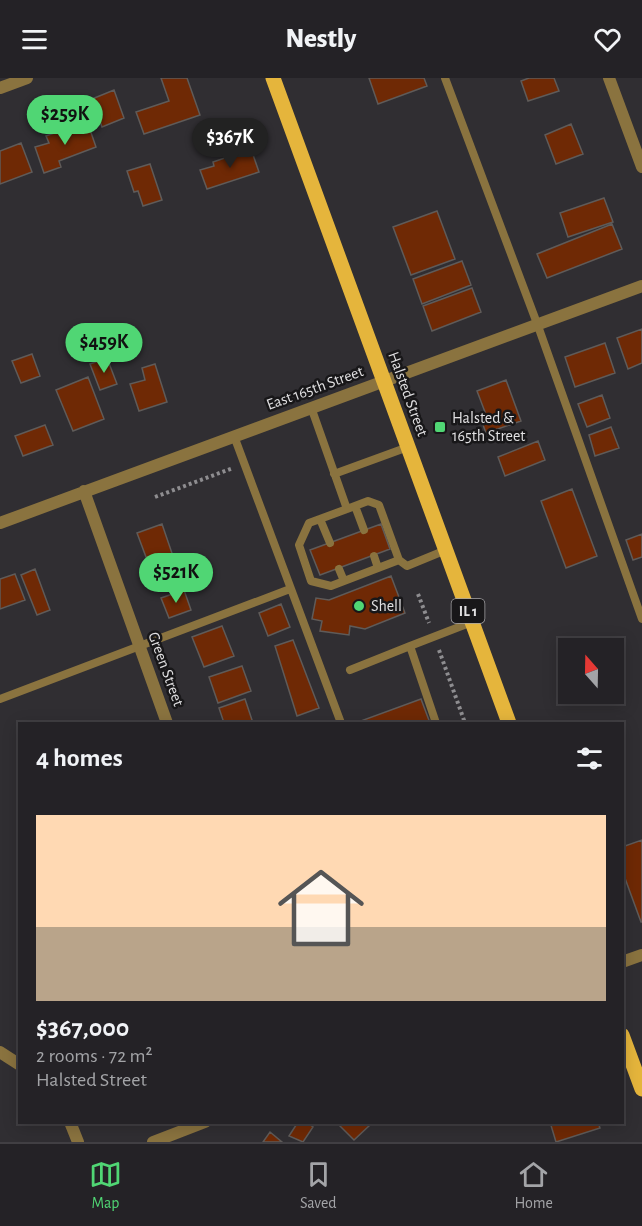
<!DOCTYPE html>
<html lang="en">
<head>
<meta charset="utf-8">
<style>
	:root { --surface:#242226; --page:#302f32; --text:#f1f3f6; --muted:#a3a4a7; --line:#413f43; --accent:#50d674 }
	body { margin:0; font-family:"Alegreya Sans",sans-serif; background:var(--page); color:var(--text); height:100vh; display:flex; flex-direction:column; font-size:22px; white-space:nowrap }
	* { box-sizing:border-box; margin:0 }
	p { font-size:20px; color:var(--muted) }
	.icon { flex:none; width:33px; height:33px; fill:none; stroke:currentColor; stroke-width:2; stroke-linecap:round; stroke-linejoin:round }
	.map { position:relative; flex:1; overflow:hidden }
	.drawer { position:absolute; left:18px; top:644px; width:606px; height:402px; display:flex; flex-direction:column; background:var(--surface); border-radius:0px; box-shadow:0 3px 15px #0003,0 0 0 2px var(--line) }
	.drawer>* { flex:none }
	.needle { width:39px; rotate:340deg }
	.fabs { position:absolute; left:558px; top:560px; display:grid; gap:12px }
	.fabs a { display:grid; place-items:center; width:66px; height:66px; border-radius:0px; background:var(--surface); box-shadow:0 3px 15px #0003,0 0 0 2px var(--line); font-size:30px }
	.price { position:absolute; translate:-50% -51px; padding:0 14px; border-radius:21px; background:var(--accent); color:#111; font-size:20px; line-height:39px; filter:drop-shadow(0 2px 3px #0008) }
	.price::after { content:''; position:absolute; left:50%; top:36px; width:18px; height:14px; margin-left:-9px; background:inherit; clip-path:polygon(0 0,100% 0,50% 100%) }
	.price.current { background:#222; color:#fff }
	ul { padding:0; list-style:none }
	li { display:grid; align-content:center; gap:12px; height:318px; padding:0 18px }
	li span { display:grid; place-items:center; height:186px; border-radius:0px; color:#555 }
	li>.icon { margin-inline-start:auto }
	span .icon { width:108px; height:108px; fill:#fffc; stroke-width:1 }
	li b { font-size:26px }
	h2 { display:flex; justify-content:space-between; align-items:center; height:72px; padding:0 18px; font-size:26px }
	header { display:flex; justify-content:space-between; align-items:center; height:78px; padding:0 18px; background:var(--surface); font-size:27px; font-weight:800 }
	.dock { display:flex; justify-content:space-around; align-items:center; height:84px; border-top:2px solid var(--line); background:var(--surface); font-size:16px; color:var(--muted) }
	.dock a { display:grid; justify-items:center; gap:3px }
	.dock .current { color:var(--accent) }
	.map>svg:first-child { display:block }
	.building { fill:#6f2905; stroke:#5f5b59; stroke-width:1.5 }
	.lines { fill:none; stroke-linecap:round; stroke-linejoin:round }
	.path { stroke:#8e8d90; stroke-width:4; stroke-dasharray:3 3; stroke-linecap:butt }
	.lane { stroke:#8a733f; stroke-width:8 }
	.street { stroke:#8a733f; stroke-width:12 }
	.primary { stroke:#e5b53c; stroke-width:15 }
	.poi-dot { fill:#50d674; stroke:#181719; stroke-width:2 }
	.labels { text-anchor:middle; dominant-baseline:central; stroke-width:5; stroke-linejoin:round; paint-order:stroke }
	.shield { fill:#181719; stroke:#a5a4a6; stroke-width:1.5 }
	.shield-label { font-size:15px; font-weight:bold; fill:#e1e0e2 }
	.street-label { font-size:16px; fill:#e1e0e2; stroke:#181719 }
	.poi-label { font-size:16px; fill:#e1e0e2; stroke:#181719; text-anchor:start }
</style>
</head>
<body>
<header><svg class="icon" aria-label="menu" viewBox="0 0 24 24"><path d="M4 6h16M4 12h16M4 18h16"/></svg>Nestly<svg class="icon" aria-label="heart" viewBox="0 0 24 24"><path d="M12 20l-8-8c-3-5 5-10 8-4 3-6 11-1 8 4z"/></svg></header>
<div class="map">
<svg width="642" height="1064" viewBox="0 0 642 1064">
	<rect width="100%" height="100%" fill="#302e32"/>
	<!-- building -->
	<path class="building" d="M161,0H187L200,37L144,56L136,34L169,23Z
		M369,0H424L427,8L378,26Z
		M529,0H554L559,13L528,23L521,3Z
		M114,12L124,40L102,49L92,21Z
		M87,43L96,69L59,83L61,89L44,95L35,69L49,65L46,58Z
		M571,46L583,76L556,86L545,57Z
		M21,65L32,94L0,106V73Z
		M251,71L259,94L207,111L200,92L214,88L213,84Z
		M150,86L162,122L143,128L138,113L134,114L127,93Z
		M604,120L613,144L568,159L560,135Z
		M437,133L455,181L411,197L393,149Z
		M612,146L622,171L547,200L537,176Z
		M462,183L471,207L422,226L413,201Z
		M472,210L481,234L432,253L423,228Z
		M642,251V285L628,291L617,260Z
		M605,265L615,295L575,309L565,279Z
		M32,276L40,298L21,305L12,283Z
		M107,280L117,306L100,312L90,286Z
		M155,286L167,324L139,333L130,306L145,302L142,290Z
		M88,299L104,341L73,353L56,312Z
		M506,302L521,343L486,355L479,336L485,334L477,313Z
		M602,317L610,340L587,349L578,326Z
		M45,347L53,367L23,378L15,358Z
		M611,349L619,370L595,378L589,357Z
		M538,363L545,382L505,398L498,379Z
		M572,411L597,478L566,490L541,423Z
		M162,446L176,487L152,495L137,455Z
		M381,446L390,471L320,497L310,472Z
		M642,456V479L633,482L626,462Z
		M35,491L50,532L37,537L21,497Z
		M15,496L25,522L0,531V501Z
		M391,498L405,535L365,551L350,548L349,557L320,553L322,543L312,541L316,520L329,522Z
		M184,512L191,532L169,540L161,520Z
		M281,526L290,549L268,558L259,535Z
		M222,548L234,578L204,589L192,559Z
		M293,562L319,630L297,638L275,568Z
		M242,588L251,613L218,625L209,599Z
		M245,621L253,645H224L219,630Z
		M421,621L430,645H359L358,644Z
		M642,762V844H641L622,792V769Z
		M298,1044H306L313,1049L303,1064L289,1058Z
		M340,1044H370L371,1046L354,1062L338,1046Z
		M550,1044H598L600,1050L556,1064Z
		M270,1054L282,1064H263Z"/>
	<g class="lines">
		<!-- path -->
		<path class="path" d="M155,419L233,390
			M418,516L429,545
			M439,572L465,645"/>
		<!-- lane -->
		<path class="lane" d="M445,0L538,248L642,541
			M311,329L347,431L309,445L299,467L311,503L331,508L399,482L407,488L446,472
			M234,358L341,645
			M334,396L408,369
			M355,428L364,452
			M347,431L368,423L379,427L399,482
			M320,441L330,465
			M374,478L378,490
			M339,491L344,503
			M350,592L410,568
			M0,621L290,511
			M436,645L410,568L472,544"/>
		<!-- street -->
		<path class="street" d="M609,0L642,89
			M0,10L27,0
			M84,413L167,645
			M0,445L642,208
			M622,884L642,877
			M0,974L20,987
			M70,1044L78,1064
			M153,1064L205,1044"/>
		<!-- primary -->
		<path class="primary" d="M273,0L509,645
			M622,957L642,1011"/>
	</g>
	<!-- markers -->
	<g class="poi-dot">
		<rect x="434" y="343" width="12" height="12" rx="3"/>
		<circle cx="359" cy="528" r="6"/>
	</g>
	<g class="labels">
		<!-- shield labels -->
		<rect class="shield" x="451.5" y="521" width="33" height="24" rx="4.5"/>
		<g class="shield-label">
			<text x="468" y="533">IL 1</text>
		</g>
		<!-- street labels -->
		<g class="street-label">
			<text transform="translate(315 310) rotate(-20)">East 165th Street</text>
			<text transform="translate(408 316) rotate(70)">Halsted Street</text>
			<text transform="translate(166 591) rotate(70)">Green Street</text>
		</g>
		<!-- poi labels -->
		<g class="poi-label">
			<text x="452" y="340">Halsted &amp;<tspan x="452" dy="18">165th Street</tspan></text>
			<text x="371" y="528">Shell</text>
		</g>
	</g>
</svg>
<div class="fabs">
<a><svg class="needle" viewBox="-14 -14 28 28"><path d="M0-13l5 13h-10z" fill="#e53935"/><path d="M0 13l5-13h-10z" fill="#a3a4a7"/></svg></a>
</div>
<b class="price" style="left:65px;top:68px">$259K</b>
<b class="price current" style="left:230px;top:91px">$367K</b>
<b class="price" style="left:104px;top:296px">$459K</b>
<b class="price" style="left:176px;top:526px">$521K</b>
<section class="drawer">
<h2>4 homes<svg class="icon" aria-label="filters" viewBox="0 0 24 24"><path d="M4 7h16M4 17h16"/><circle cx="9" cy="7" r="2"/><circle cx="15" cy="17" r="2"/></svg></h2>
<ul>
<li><span style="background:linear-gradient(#ffd9b3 60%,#b9a48a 0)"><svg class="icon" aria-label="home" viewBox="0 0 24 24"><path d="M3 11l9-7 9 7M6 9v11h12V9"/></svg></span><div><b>$367,000</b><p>2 rooms · 72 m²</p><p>Halsted Street</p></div></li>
</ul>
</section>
</div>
<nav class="dock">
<a class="current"><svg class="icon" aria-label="map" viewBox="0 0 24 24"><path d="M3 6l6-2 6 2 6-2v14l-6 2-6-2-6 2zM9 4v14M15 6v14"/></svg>Map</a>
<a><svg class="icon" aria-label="saved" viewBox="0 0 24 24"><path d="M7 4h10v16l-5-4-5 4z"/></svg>Saved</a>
<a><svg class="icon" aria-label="home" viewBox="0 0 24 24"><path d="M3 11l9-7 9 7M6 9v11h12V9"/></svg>Home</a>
</nav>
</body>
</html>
